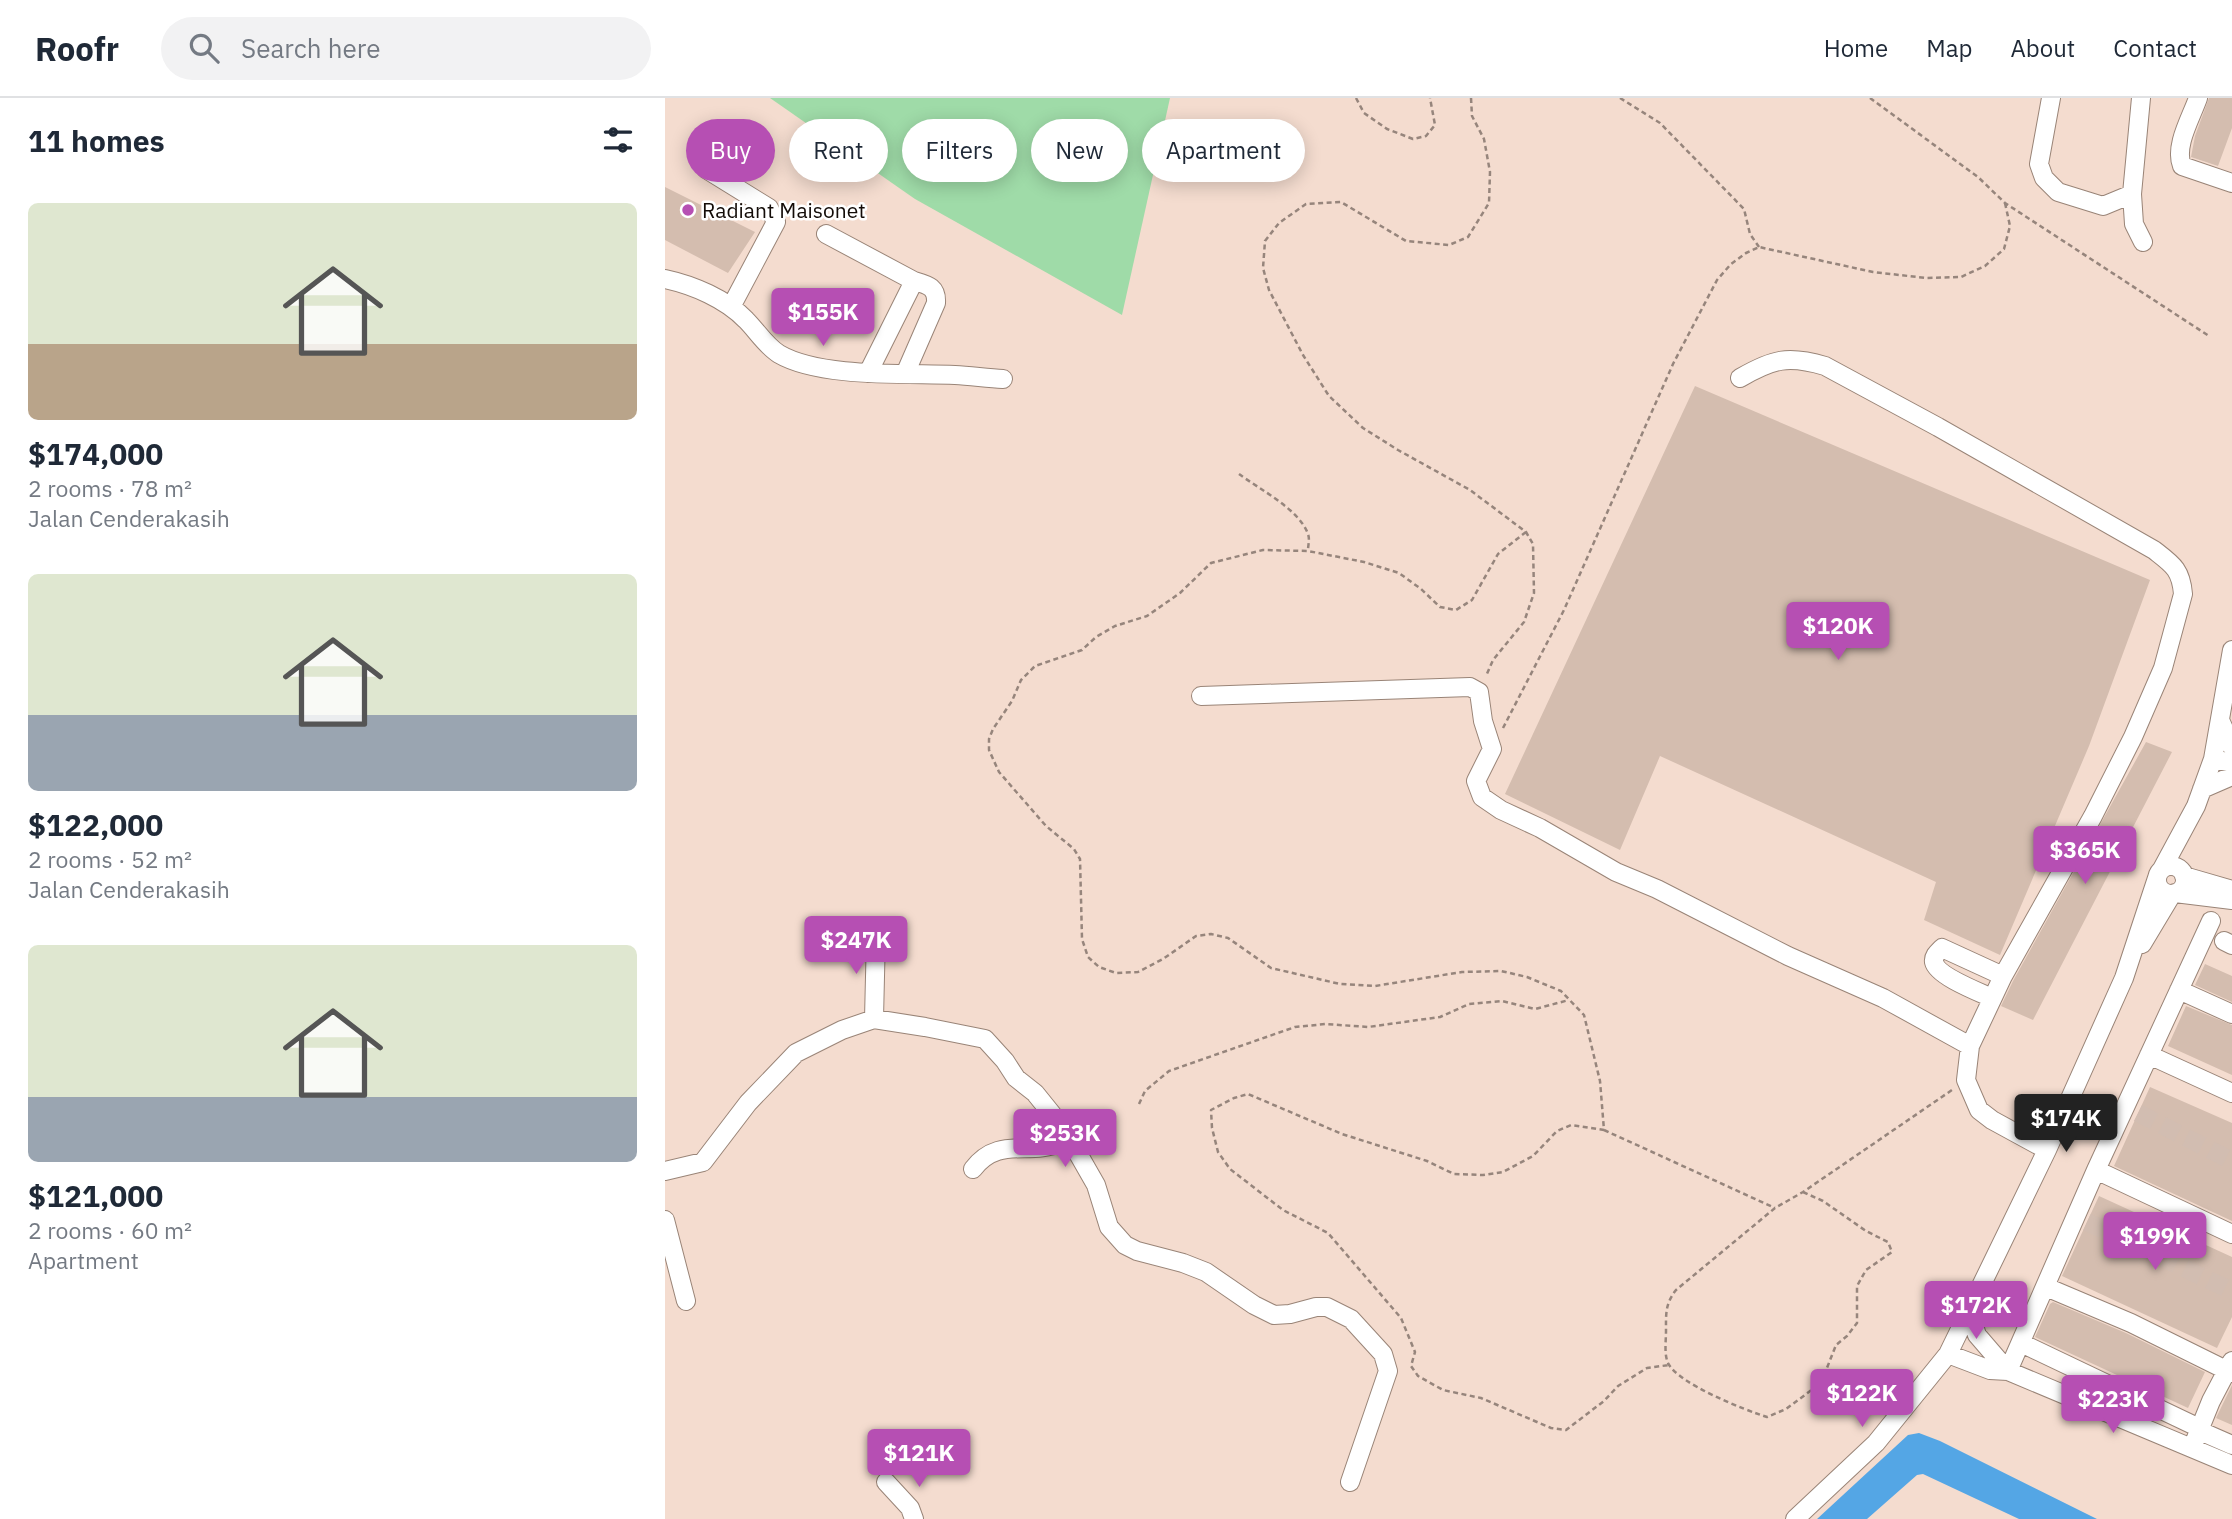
<!DOCTYPE html>
<html lang="en">
<head>
<meta charset="utf-8">
<style>
	:root { --surface:#fff; --page:#f2f2f3; --text:#1f2937; --muted:#747a83; --line:#e0e1e3; --accent:#b64fb3 }
	body { margin:0; font-family:"IBM Plex Sans",sans-serif; background:var(--page); color:var(--text); height:100vh; display:flex; flex-direction:column; font-size:26px; white-space:nowrap }
	* { box-sizing:border-box; margin:0 }
	p { font-size:23px; color:var(--muted) }
	.icon { flex:none; width:38px; height:38px; fill:none; stroke:currentColor; stroke-width:2; stroke-linecap:round; stroke-linejoin:round }
	.map { position:relative; flex:1; overflow:hidden }
	.side { display:flex; flex-direction:column; background:var(--surface); width:665px }
	.side>* { flex:none }
	.banner { position:absolute; left:21px; top:21px; width:665px; height:63px; display:flex; gap:14px }
	.price { position:absolute; translate:-50% -60px; padding:0 16px; border-radius:7px; background:var(--accent); color:#fff; font-size:23px; line-height:46px; filter:drop-shadow(0 2px 4px #0008) }
	.price::after { content:''; position:absolute; left:50%; top:42px; width:21px; height:16px; margin-left:-10px; background:inherit; clip-path:polygon(0 0,100% 0,50% 100%) }
	.price.on { background:#222; color:#fff }
	ul { padding:0; list-style:none }
	li { display:grid; align-content:center; gap:14px; height:371px; padding:0 28px }
	li span { display:grid; place-items:center; height:217px; border-radius:10px; color:#555 }
	li>.icon { margin-inline-start:auto }
	span .icon { width:126px; height:126px; fill:#fffc; stroke-width:1 }
	li b { font-size:30px }
	h2 { display:flex; justify-content:space-between; align-items:center; height:84px; padding:0 28px; font-size:30px }
	.tag { padding:0 24px; border-radius:32px; background:var(--surface); box-shadow:0 4px 18px #0003; font-size:24px; line-height:63px }
	.tag.on { background:var(--accent); color:#fff }
	header { display:flex; align-items:center; gap:42px; box-sizing:border-box; height:98px; padding:0 35px; background:var(--surface); border-bottom:2px solid var(--line) }
	header strong { font-size:33px }
	nav { display:flex; gap:38px; margin-inline-start:auto; font-size:24px }
	.search { width:490px; height:63px; background:var(--page); display:flex; align-items:center; gap:18px; box-sizing:border-box; padding:0 24px; border-radius:38px; color:var(--muted); font-size:26px }
	main { display:flex; flex:1; min-height:0 }
	.map>svg:first-child { display:block }
	.green { fill:#9fdba8 }
	.water { fill:#54a6e5 }
	.building { fill:#d4bdaf }
	.lines { fill:none; stroke-linecap:round; stroke-linejoin:round }
	.minor-tunnel { stroke:#d2bdb1; stroke-width:18; stroke-dasharray:18 9; stroke-linecap:butt }
	.minor-casing { stroke:#998477; stroke-width:20 }
	.path { stroke:#96857c; stroke-width:2.5; stroke-dasharray:5 3.5; stroke-linecap:butt }
	.minor { stroke:#fff; stroke-width:18 }
	.poi-dot { fill:#b64fb3; stroke:#fff; stroke-width:2.5 }
	.labels { text-anchor:middle; dominant-baseline:central; stroke-width:5; stroke-linejoin:round; paint-order:stroke }
	.poi-label { font-size:21px; fill:#130c08; stroke:#fff; text-anchor:start }
</style>
</head>
<body>
<header>
<strong>Roofr</strong>
<div class="search"><svg class="icon" aria-label="search" viewBox="0 0 24 24"><circle cx="10" cy="10" r="6"/><path d="M15 15l6 6"/></svg>Search here</div>
<nav><a>Home</a><a>Map</a><a>About</a><a>Contact</a></nav>
</header>
<main>
<section class="side">
<h2>11 homes<svg class="icon" aria-label="filters" viewBox="0 0 24 24"><path d="M4 7h16M4 17h16"/><circle cx="9" cy="7" r="2"/><circle cx="15" cy="17" r="2"/></svg></h2>
<ul>
<li><span style="background:linear-gradient(#dfe7d0 65%,#b9a48a 0)"><svg class="icon" aria-label="home" viewBox="0 0 24 24"><path d="M3 11l9-7 9 7M6 9v11h12V9"/></svg></span><div><b>$174,000</b><p>2 rooms · 78 m²</p><p>Jalan Cenderakasih</p></div></li>
<li><span style="background:linear-gradient(#dfe7d0 65%,#9aa5b1 0)"><svg class="icon" aria-label="home" viewBox="0 0 24 24"><path d="M3 11l9-7 9 7M6 9v11h12V9"/></svg></span><div><b>$122,000</b><p>2 rooms · 52 m²</p><p>Jalan Cenderakasih</p></div></li>
<li><span style="background:linear-gradient(#dfe7d0 70%,#9aa5b1 0)"><svg class="icon" aria-label="home" viewBox="0 0 24 24"><path d="M3 11l9-7 9 7M6 9v11h12V9"/></svg></span><div><b>$121,000</b><p>2 rooms · 60 m²</p><p>Apartment</p></div></li>
</ul>
</section>
<div class="map">
<svg width="1567" height="1421" viewBox="0 0 1567 1421">
	<rect width="100%" height="100%" fill="#f4dccf"/>
	<!-- green -->
	<path class="green" d="M105,0H505L457,217L250,101Z"/>
	<!-- water -->
	<path class="water" d="M1254,1335L1275,1343L1432,1421H1354L1258,1376L1252,1377L1202,1421H1152L1243,1337Z"/>
	<!-- building -->
	<path class="building" d="M1544,0H1567V30L1553,68L1526,59L1530,38Z
		M0,89L90,134L63,175L0,142Z
		M1030,288L1485,482L1424,648L1335,857L1259,822L1271,784L995,658L955,752L840,696Z
		M1481,644L1507,654L1368,922L1336,908L1348,883Z
		M1540,866L1567,878V904L1530,887Z
		M1521,908L1567,927V977L1503,948Z
		M1485,989L1567,1025V1123L1449,1068Z
		M1434,1098L1567,1159V1219L1552,1250L1397,1178Z
		M1388,1204L1461,1235L1540,1274L1523,1310L1370,1239L1385,1206Z
		M1567,1287V1327L1551,1320Z"/>
	<g class="lines">
		<!-- minor-tunnel -->
		<path class="minor-tunnel" d="M1473,1015L1567,1063
			M1422,1124L1567,1193"/>
		<defs>
			<path id="minor" d="M1386,0L1374,66L1379,80L1393,94L1438,108L1467,96
				M1476,0L1467,96L1469,126L1478,144
				M1533,0C1526,20 1509,48 1517,68L1567,85
				M41,71L104,110L111,124L66,209
				M161,136L249,183C263,187 272,189 271,205L240,276
				M0,181C28,187 61,201 81,222C92,233 101,248 114,256C155,280 242,275 290,277C306,278 322,280 338,281
				M203,275L249,183
				M1075,280C1108,261 1123,257 1160,268L1273,329L1489,452C1507,466 1516,471 1518,496L1498,570L1468,639L1428,718L1338,878L1305,948L1301,982L1314,1012L1327,1022L1382,1052
				M536,598L805,589L814,594L818,623L827,651L811,683L817,699L836,712L875,730L951,774L992,791L1123,858L1218,900L1305,948
				M1555,622L1567,649
				M1548,661L1567,665
				M1537,691L1567,678
				M1492 782a14 14 0 1 1 28 0a14 14 0 1 1-28 0Z
				M1497,771L1531,708L1548,661L1567,552
				M1519,778L1567,792
				M1510,795L1567,802
				M1559,843L1567,847
				M1477,846L1507,796
				M1514,892L1567,916
				M1327,900C1314,894 1272,878 1269,864C1268,858 1273,854 1277,850L1338,878
				M209,921L211,836
				M1484,957L1567,995
				M308,1071C334,1037 365,1059 396,1044L399,1031
				M1431,1072L1567,1136
				M0,1073L38,1064L83,1005L131,955L177,932L209,921L260,929L320,941L340,963L351,980L370,995L399,1031L431,1087L444,1129L460,1147L472,1153L518,1165L541,1174L589,1207L609,1217L625,1216L651,1209H662L686,1221L718,1256L723,1273L685,1384
				M0,1122L21,1203
				M1381,1189L1466,1225L1567,1275
				M1304,1213L1312,1237L1343,1273
				M1356,1245L1526,1326
				M1283,1256L1325,1272L1343,1273L1567,1367
				M1343,1273L1431,1072L1546,823
				M1535,1333L1567,1347
				M1527,1350L1546,1303L1567,1263
				M221,1384L245,1410L249,1421
				M1130,1421L1211,1345L1283,1256L1382,1052L1459,880L1492,780"/>
		</defs>
		<!-- minor casing -->
		<use href="#minor" class="minor-casing"/>
		<!-- path -->
		<path class="path" d="M691,0L699,15L722,31L748,41L761,38L770,27L765,0
			M806,0L807,18L819,41L825,74L824,105L803,139L784,147L741,143L676,104L641,106L614,125L600,143L598,170L604,192L638,257L664,298L698,330L733,352L805,392L861,434L868,446L869,495L859,524L828,562L821,578
			M955,0L995,25L1079,111L1085,136L1094,149
			M1205,0L1313,79L1340,105L1544,238
			M574,376C594,391 634,411 643,436C645,441 643,447 643,453
			M861,434L833,456L807,502L791,512L775,509L756,491L734,475L699,464L643,453L598,452L546,465L515,495L482,518L450,528L431,539L417,552L370,568L356,582L347,603L328,631L324,641V652L334,674L381,728L409,751L415,761L417,841L423,859L434,869L451,875L473,874L498,861L531,838L546,836L563,840L606,870L675,886L710,888L797,874L836,873L862,879L896,893L919,917L935,983L939,1032L906,1027L892,1033L868,1058L838,1074L818,1077L789,1076L762,1063L677,1036L583,996L569,1000L546,1012L547,1030L553,1054L565,1071L618,1112L663,1135L736,1220L750,1254L746,1268L753,1278L778,1292L816,1300L886,1330L901,1332L939,1303L953,1288L982,1270L1004,1267
			M838,630L899,512L1008,266L1052,182L1066,166L1081,155L1094,149L1208,174L1261,180L1296,179L1320,168L1339,151L1345,128L1340,105
			M474,1006L480,993L504,973L630,929L661,926L703,929L775,919L804,906L837,903L870,911L904,902
			M939,1032L1110,1110
			M1138,1094L1158,1103L1201,1133L1223,1144L1227,1154L1201,1172L1192,1188V1225L1182,1238L1171,1247L1156,1285L1121,1311L1102,1319C1080,1312 1013,1286 1003,1265C999,1256 1001,1243 1001,1233C1001,1216 1000,1206 1011,1192L1110,1110L1138,1094L1287,992"/>
		<!-- minor -->
		<use href="#minor" class="minor"/>
	</g>
	<!-- markers -->
	<circle class="poi-dot" cx="23" cy="112" r="7"/>
	<g class="labels">
		<!-- poi labels -->
		<g class="poi-label">
			<text x="37" y="112">Radiant Maisonet</text>
		</g>
	</g>
</svg>
<b class="price" style="left:158px;top:250px">$155K</b>
<b class="price" style="left:1173px;top:564px">$120K</b>
<b class="price" style="left:1420px;top:788px">$365K</b>
<b class="price" style="left:191px;top:878px">$247K</b>
<b class="price on" style="left:1401px;top:1056px">$174K</b>
<b class="price" style="left:400px;top:1071px">$253K</b>
<b class="price" style="left:1490px;top:1174px">$199K</b>
<b class="price" style="left:1311px;top:1243px">$172K</b>
<b class="price" style="left:1197px;top:1331px">$122K</b>
<b class="price" style="left:1448px;top:1337px">$223K</b>
<b class="price" style="left:254px;top:1391px">$121K</b>
<div class="banner">
<a class="tag on">Buy</a>
<a class="tag">Rent</a>
<a class="tag">Filters</a>
<a class="tag">New</a>
<a class="tag">Apartment</a>
</div>
</div>
</main>
</body>
</html>
